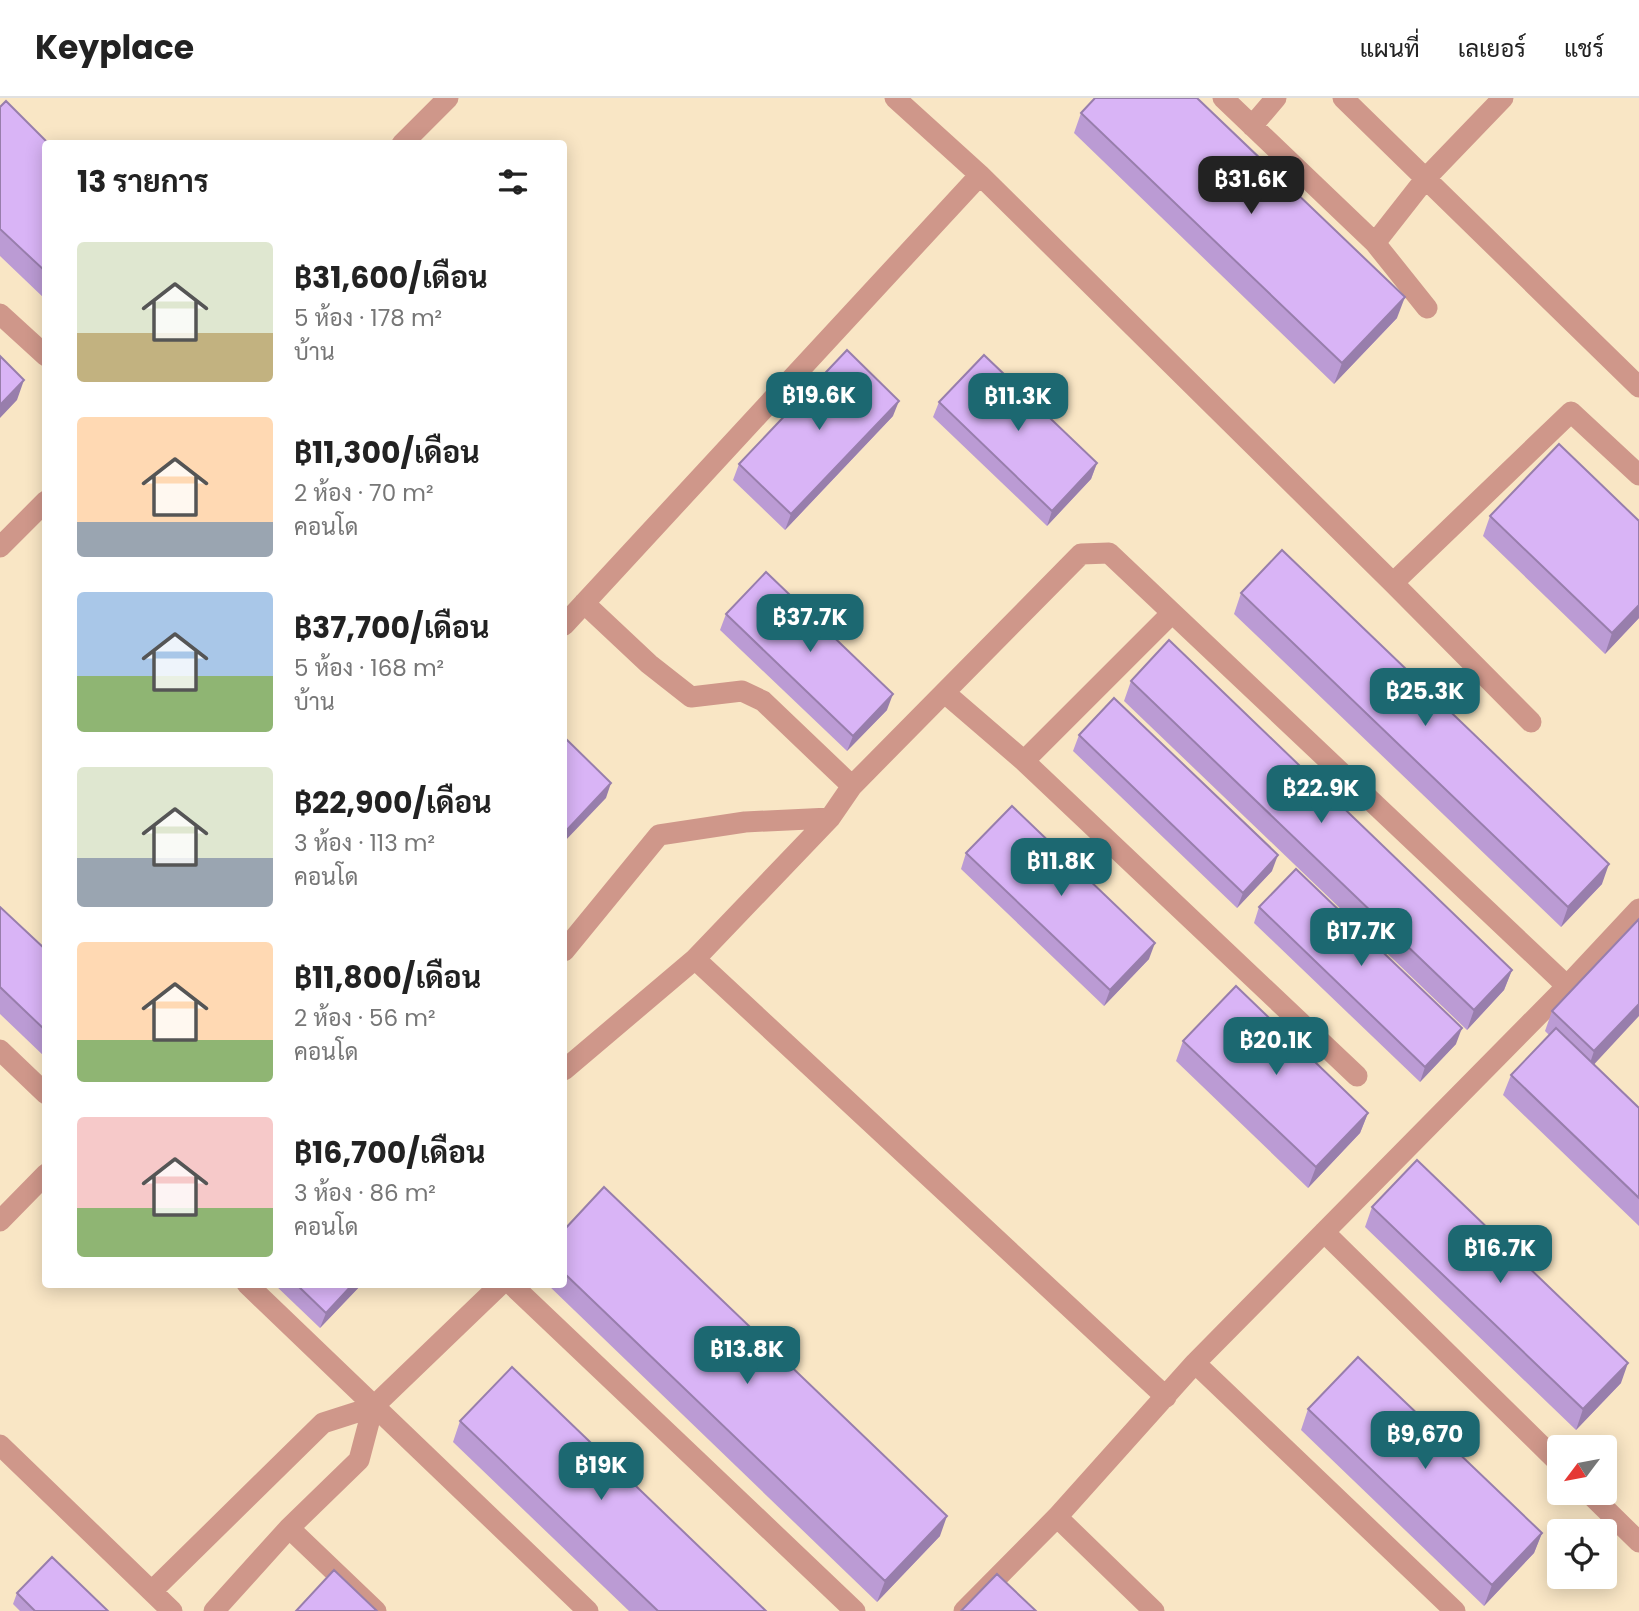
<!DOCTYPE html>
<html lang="th">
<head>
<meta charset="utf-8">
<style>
	:root { --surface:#fff; --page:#f6f6f6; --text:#222; --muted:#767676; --line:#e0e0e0; --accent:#1c6871 }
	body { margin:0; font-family:Poppins,Sarabun,sans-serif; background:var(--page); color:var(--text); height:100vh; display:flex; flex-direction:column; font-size:26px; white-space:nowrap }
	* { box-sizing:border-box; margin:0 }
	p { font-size:23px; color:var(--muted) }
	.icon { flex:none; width:38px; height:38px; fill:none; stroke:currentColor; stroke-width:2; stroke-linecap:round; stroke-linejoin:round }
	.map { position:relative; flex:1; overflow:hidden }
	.side { position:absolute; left:42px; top:42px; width:525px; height:1148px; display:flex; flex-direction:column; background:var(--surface); border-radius:7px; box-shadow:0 4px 18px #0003 }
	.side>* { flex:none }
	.needle { width:46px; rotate:238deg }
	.tools { position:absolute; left:1547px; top:1337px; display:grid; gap:14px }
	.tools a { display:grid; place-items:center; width:70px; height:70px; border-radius:7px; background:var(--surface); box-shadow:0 4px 18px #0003; font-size:35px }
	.price { position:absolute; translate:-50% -60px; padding:0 16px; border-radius:14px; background:var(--accent); color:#fff; font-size:23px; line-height:46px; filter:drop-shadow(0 2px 4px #0008) }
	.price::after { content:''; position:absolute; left:50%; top:42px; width:21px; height:16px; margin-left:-10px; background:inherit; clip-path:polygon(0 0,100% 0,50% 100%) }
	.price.active { background:#222; color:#fff }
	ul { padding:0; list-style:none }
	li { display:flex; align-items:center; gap:21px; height:175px; padding:0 35px }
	li span { display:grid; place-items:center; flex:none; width:196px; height:140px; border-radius:7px; color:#555 }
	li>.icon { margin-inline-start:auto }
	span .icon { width:84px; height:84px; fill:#fffc; stroke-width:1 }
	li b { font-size:30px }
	h2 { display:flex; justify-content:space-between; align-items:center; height:84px; padding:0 35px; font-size:30px }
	header { display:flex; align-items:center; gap:42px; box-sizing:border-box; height:98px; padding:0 35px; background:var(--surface); border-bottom:2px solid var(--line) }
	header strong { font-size:33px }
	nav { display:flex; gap:38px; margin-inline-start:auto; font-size:24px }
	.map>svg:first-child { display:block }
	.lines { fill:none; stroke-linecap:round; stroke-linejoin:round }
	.minor { stroke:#cf978a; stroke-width:21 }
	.wall { fill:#bb9bd4 }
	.shaded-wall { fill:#987eac }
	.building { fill:#d9b4f6; stroke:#987eac; stroke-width:2 }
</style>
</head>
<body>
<header>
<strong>Keyplace</strong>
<nav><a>แผนที่</a><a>เลเยอร์</a><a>แชร์</a></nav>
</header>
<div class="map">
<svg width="1639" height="1513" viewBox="0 0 1639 1513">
	<rect width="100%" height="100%" fill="#f9e6c5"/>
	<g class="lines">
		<!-- minor -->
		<path class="minor" d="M895,0L980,77L1393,485L1531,624
			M1223,0L1375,145L1427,210
			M1343,0L1639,289
			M1252,28L1276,0
			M402,46L448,0
			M1375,145L1426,80L1503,0
			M0,216L46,258
			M0,449L46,403
			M1393,485L1571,314L1639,377
			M584,505L649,566L691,599L742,593L763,603L852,688
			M564,527L980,77
			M945,595L1024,663L1172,515
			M1024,663L1357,978
			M564,853L659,737L745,724L830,720
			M695,861L1166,1299
			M0,952L46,996
			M564,972L695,861L830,720L852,688L1081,456L1109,455L1567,888
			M0,1123L46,1076
			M1324,1134L1559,1365
			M247,1186L588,1513
			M511,1186L855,1513
			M1195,1265L1455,1513
			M0,1347L172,1513
			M1589,1395L1639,1444
			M1057,1419L1154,1513
			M289,1430L376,1513
			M153,1492L323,1325L373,1309L501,1186
			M214,1513L289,1430L359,1362L373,1309
			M964,1513L1057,1419L1195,1265L1567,888L1639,811"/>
	</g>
	<!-- wall -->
	<path class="wall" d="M0,9L46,46V202L0,158Z
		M1081,15L1397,220L1334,286L1074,35Z
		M939,304L1097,365L1091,381L1047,428L933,319Z
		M893,318L785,432L733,382L739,366Z
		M1490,418L1639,520L1605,556L1483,438Z
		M1241,495L1602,786L1561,829L1234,516Z
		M726,516L887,612L847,653L720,532Z
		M1131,583L1512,872L1504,892L1467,932L1124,603Z
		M1079,637L1272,773L1237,810L1073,653Z
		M966,755L1149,861L1104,908L961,771Z
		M0,809L46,852V960L0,916Z
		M1259,809L1456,946L1420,984L1254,825Z
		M1639,821L1594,967L1639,1010V1128L1503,997L1511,977L1549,937L1545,933L1552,913Z
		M1183,943L1368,1015L1360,1035L1308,1090L1176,963Z
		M1372,1109L1621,1285L1576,1332L1365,1129Z
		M564,1132L940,1438L877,1504L547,1186H564Z
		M274,1186H362L320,1230Z
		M1308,1311L1542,1435L1534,1455L1484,1508L1301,1332Z
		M460,1323L766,1513H629L453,1344Z
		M17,1495L108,1513H20L13,1506Z"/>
	<!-- shaded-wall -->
	<path class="shaded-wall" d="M1405,199L1397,220L1334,286L1342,265Z
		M24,282L17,302L0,320V307Z
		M899,303L893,318L785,432L791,416Z
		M1097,365L1091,381L1047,428L1052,413Z
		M1639,507V520L1605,556L1612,535Z
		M893,596L887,612L847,653L853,638Z
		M611,685L606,700L564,744V735Z
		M1278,757L1272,773L1237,810L1243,795Z
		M1609,766L1602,786L1561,829L1568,809Z
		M1155,845L1149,861L1104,908L1110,892Z
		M1512,872L1504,892L1467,932L1474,912Z
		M1639,906V918L1587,974L1594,953Z
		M1462,930L1456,946L1420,984L1425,969Z
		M1368,1015L1360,1035L1308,1090L1316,1069Z
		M353,1186H362L320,1230L326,1215Z
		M1628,1265L1621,1285L1576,1332L1583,1311Z
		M947,1418L940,1438L877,1504L885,1483Z
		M1542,1435L1534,1455L1484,1508L1492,1487Z"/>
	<!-- building -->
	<path class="building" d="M1095,0H1197L1405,199L1342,265L1081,15Z
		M6,3L49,46H46V174L0,131V9Z
		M847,252L899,303L791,416L739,366Z
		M984,257L1097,365L1052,413L939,304Z
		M0,258L24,282L0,307Z
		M1559,346L1639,423V507L1612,535L1490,418Z
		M1282,452L1609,766L1568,809L1241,495Z
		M766,474L893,596L853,638L726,516Z
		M1169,542L1512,872L1474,912L1131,583Z
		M1114,600L1278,757L1243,795L1079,637Z
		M564,639L611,685L564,735Z
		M1012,708L1155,845L1110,892L966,755Z
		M1296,771L1462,930L1425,969L1259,809Z
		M0,809L46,852V933L0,889Z
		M1639,821V906L1594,953L1552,913Z
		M1236,888L1368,1015L1316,1069L1183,943Z
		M1556,930L1639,1010V1100L1511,977Z
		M1417,1062L1628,1265L1583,1311L1372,1109Z
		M604,1089L947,1418L885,1483L564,1175V1132Z
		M296,1186H353L326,1215Z
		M1358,1259L1542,1435L1492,1487L1308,1311Z
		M512,1269L766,1513H658L460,1323Z
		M52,1459L108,1513H35L17,1495Z
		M334,1472L377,1513H296Z
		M997,1476L1036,1513H961Z"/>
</svg>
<div class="tools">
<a><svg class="needle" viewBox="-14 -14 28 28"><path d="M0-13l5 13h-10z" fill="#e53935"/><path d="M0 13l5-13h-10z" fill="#767676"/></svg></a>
<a><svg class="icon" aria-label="locate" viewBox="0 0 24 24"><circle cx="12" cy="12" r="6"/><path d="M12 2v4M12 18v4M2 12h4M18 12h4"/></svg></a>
</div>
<b class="price active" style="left:1251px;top:118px">฿31.6K</b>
<b class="price" style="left:819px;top:334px">฿19.6K</b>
<b class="price" style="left:1018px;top:335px">฿11.3K</b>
<b class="price" style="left:810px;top:556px">฿37.7K</b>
<b class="price" style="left:1425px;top:630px">฿25.3K</b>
<b class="price" style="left:1321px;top:727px">฿22.9K</b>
<b class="price" style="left:1061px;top:800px">฿11.8K</b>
<b class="price" style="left:1361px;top:870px">฿17.7K</b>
<b class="price" style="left:1276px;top:979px">฿20.1K</b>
<b class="price" style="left:1500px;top:1187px">฿16.7K</b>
<b class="price" style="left:747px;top:1288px">฿13.8K</b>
<b class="price" style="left:1425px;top:1373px">฿9,670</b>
<b class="price" style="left:601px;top:1404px">฿19K</b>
<section class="side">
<h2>13 รายการ<svg class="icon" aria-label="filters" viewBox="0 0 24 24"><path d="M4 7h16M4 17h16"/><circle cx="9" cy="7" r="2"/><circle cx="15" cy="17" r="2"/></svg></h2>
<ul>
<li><span style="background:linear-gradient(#dfe7d0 65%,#c2b280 0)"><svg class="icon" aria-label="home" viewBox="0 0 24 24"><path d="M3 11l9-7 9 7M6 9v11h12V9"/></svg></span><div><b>฿31,600/เดือน</b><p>5 ห้อง · 178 m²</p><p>บ้าน</p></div></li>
<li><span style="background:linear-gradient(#ffd9b3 75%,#9aa5b1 0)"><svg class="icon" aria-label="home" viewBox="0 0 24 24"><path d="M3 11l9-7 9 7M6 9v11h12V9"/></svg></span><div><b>฿11,300/เดือน</b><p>2 ห้อง · 70 m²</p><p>คอนโด</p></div></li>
<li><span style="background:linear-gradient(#a9c7e8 60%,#8fb573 0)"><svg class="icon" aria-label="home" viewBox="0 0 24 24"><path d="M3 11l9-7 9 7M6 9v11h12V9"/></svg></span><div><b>฿37,700/เดือน</b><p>5 ห้อง · 168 m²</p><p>บ้าน</p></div></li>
<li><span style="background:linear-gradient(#dfe7d0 65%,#9aa5b1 0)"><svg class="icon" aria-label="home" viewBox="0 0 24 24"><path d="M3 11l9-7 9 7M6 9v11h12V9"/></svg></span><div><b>฿22,900/เดือน</b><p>3 ห้อง · 113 m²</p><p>คอนโด</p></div></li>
<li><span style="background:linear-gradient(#ffd9b3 70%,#8fb573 0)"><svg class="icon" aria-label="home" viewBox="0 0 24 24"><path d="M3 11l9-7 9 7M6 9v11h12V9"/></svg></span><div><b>฿11,800/เดือน</b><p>2 ห้อง · 56 m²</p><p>คอนโด</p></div></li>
<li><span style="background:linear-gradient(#f6c9c9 65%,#8fb573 0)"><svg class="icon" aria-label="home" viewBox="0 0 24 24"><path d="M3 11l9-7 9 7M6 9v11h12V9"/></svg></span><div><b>฿16,700/เดือน</b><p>3 ห้อง · 86 m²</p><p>คอนโด</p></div></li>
</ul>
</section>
</div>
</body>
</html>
